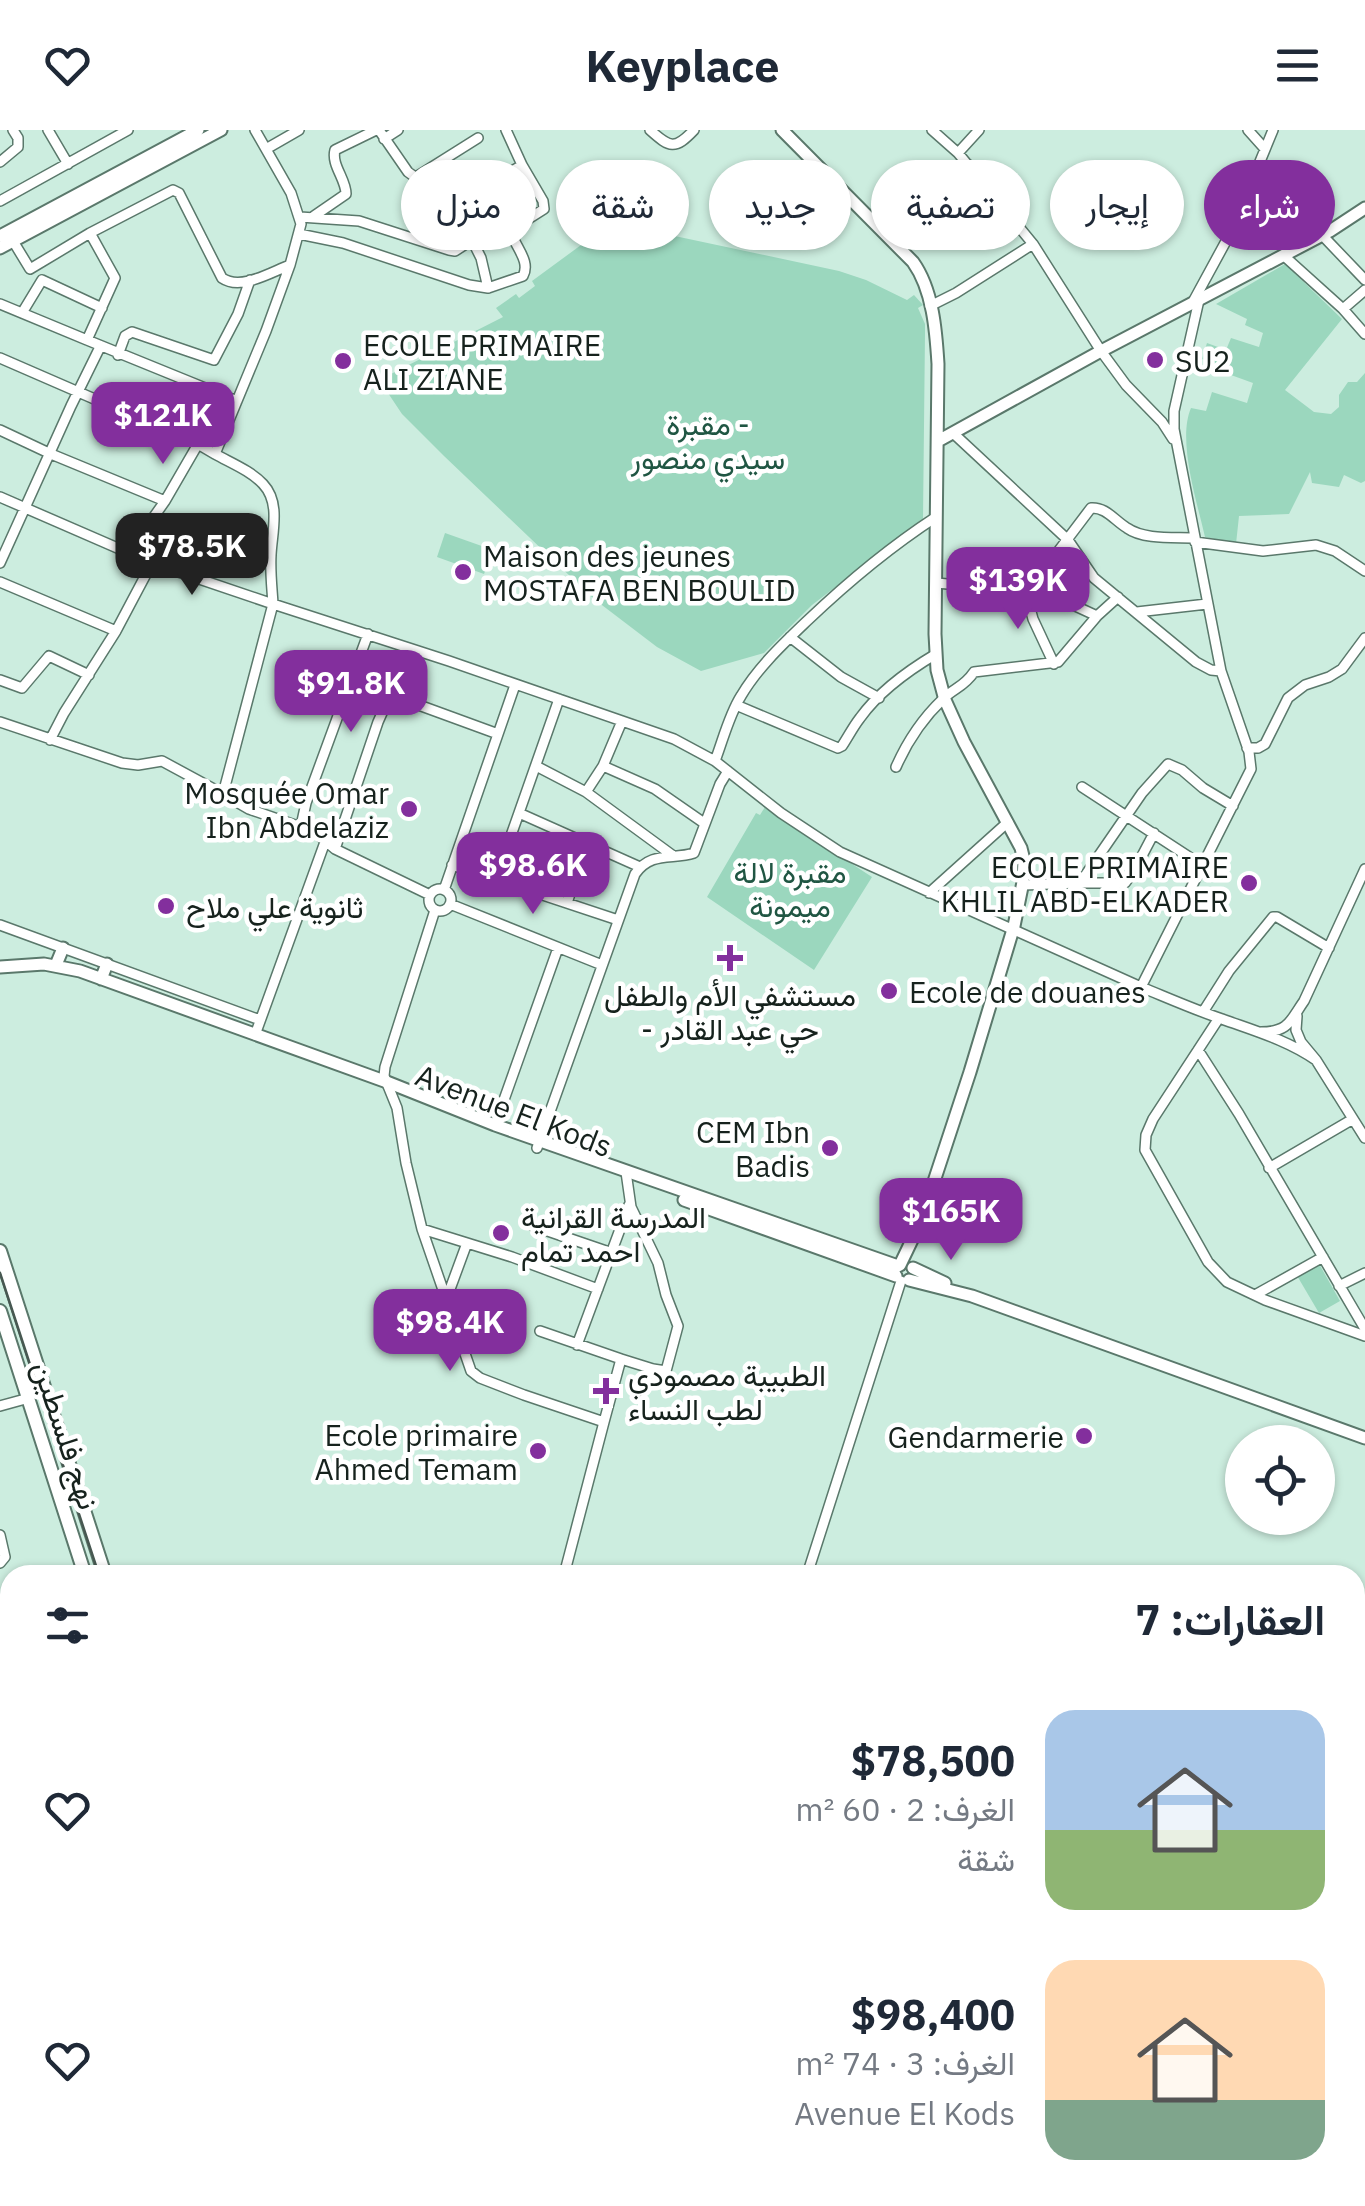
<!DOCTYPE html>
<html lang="ar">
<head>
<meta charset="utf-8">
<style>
	:root { --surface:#fff; --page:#f2f2f3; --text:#1f2937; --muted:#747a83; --accent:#832f9d }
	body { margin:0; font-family:"IBM Plex Sans",Vazirmatn,sans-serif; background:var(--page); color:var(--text); direction:rtl; height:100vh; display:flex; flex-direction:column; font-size:38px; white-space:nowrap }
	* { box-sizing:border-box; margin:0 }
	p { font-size:32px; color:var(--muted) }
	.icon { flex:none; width:55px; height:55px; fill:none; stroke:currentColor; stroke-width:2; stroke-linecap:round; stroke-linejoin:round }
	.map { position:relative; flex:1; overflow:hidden; direction:ltr }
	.drawer { position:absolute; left:0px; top:1435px; width:1365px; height:642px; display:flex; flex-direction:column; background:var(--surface); border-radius:30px 30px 0 0; box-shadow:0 2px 8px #0004; direction:rtl }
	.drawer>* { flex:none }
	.top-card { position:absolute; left:30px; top:30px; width:1305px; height:90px; direction:rtl; display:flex; gap:20px }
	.buttons { position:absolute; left:1225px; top:1295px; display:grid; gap:20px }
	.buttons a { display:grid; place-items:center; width:110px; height:110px; border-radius:50%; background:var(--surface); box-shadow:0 2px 8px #0004; font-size:50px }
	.price { position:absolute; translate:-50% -85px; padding:0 22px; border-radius:20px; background:var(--accent); color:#fff; font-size:32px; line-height:65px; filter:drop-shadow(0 2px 5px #0008) }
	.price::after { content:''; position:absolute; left:50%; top:60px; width:30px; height:22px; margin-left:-15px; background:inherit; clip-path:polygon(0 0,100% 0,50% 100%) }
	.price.on { background:#222; color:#fff }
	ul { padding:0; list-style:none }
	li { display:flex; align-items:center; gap:30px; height:250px; padding:0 40px }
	li span { display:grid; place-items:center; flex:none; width:280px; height:200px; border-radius:30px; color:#555 }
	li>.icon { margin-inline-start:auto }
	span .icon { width:120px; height:120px; fill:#fffc; stroke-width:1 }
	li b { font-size:42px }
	h2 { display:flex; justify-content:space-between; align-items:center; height:120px; padding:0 40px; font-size:42px }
	.chip { padding:0 35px; border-radius:45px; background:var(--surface); box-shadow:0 2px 8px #0004; font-size:35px; line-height:90px }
	.chip.on { background:var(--accent); color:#fff }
	header { display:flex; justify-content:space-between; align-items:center; height:130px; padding:0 40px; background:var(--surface); font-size:45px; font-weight:700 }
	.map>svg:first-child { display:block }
	.green { fill:#9bd7be }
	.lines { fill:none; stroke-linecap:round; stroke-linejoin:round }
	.street-casing { stroke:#5a786b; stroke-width:12 }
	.secondary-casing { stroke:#5a786b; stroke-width:15 }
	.primary-casing { stroke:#5a786b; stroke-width:16 }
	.street { stroke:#fff; stroke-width:9 }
	.secondary { stroke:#fff; stroke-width:11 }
	.primary { stroke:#fff; stroke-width:12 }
	.tram { stroke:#475851; stroke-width:2.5 }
	.poi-dot { fill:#832f9d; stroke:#fff; stroke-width:4 }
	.labels { text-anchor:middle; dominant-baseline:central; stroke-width:9; stroke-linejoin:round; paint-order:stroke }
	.poi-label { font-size:30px; fill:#16221d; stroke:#fff; text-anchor:start }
	.park-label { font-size:30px; fill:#205643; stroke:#fff }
	.street-label { font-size:30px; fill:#16221d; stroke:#fff }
</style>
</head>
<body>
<header><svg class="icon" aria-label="menu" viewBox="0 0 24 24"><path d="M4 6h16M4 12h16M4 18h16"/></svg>Keyplace<svg class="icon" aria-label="heart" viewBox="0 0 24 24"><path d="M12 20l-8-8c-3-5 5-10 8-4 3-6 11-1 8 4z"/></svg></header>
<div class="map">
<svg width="1365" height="2076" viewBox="0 0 1365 2076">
	<rect width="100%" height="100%" fill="#cceddf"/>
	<!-- green -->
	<path class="green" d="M622,85L637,98L839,141L866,150L907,170L914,165L923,175L918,178L925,194V203L923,390L812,475L764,523L701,541L657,517L594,469L444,326L402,284L388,263L383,248L503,187L496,178L516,164L519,168L535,156L532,151Z
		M1285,134L1342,189L1285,260L1314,282L1331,284L1339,277V265L1348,252H1357L1365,243V351L1361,353L1344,345L1339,357L1312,353L1310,342L1289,384L1239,386L1236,414L1205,407C1197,372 1177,310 1191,278L1206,281L1212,262L1247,273L1253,253L1231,245L1232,238L1202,229L1207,213L1226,220L1231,208L1259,217L1263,203L1245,195L1247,189L1216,174Z
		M445,403L493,420L484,444L437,427Z
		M765,677L872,747L814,840L707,767L756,683L760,685Z
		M525,706L574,725L563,753L514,733Z
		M1318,1132L1340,1171L1319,1183L1296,1144Z"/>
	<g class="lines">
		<defs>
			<path id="street" d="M48,0L68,34
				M650,0C670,18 675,20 694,0
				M932,0L958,23
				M979,0L958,23L1033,114L1101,221L1126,255L1162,292L1173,309
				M1248,0L1265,19
				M384,9L398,0
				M266,19L299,0
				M0,32L18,17V8L13,0
				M416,47L478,8
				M0,71L128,0
				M455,76L522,35L506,0
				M314,86L346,64C346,49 331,35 335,20L376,0
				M300,87L359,91L449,120L455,121L472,110
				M90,103L115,148L87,210L237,271
				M299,104L343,113L469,155L488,158L481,128L455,76L408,42L379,0
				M1322,105L1365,150
				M13,111L30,139L90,103L173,60L179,63L222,148C241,161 271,142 290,135
				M895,114L969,35
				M1283,125L1343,179L1365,204
				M488,158L523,146C531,131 515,117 511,102L514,98L544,79L543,71L522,35
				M1194,170L1231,102L1273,0
				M0,174L87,210
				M930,176L956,163L1033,114
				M1343,179L1365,160
				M22,183L42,150L102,178
				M118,225L125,206L132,202L214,230L238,184L250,150
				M0,228L198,314
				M0,300L51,324L165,371
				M953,303L1068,410L1094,448L1196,532L1211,540L1221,541
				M0,367L152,433L273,474C272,458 270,441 271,425C272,402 281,373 263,354C251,341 231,333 215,324L266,201L290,135L301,94L291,63L255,0
				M1195,412L1263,421L1316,415L1335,421L1365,441
				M129,422L165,371L198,314L215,324
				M0,433L71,276L100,217
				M0,452L116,501L152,433
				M936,453L1018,460L1032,456L1091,378C1106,377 1114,390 1127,398C1144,410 1174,407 1194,408
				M1032,456L1097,486
				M1005,459L1017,471L1030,478L1033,489L1054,534
				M1137,482L1207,474
				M790,507L841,547L879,568
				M0,550L22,558L49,526L89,545
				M736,575L838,618L842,616C848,607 853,597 860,588C878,563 909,540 936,524
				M622,591L603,636L586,662L672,725
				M0,592L122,633L138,635L162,631L223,664
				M50,610L64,583L116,501
				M1247,618H1258L1265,614L1288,568L1305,555L1329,547L1342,539L1365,508
				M715,631C723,610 729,585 741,566C758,537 784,513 808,490C848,452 890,417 936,387
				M536,636L586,662
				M603,636L655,659L704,693
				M896,637C907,612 923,588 943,569C954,558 964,557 974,542L1058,532L1097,486L1118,467
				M1082,657L1203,736
				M519,683L640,737
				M301,696L306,673L368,504
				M335,719L378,592L386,574L391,569L405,570L498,604
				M452,735L618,790
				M495,751L559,569
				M1080,753H1125L1134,741L1154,703
				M1023,755L1080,753L1142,663L1168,634L1182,640L1203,658L1233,676
				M429 770a11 11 0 1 1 22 0a11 11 0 1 1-22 0Z
				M444,760L515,555
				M929,763L1008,692
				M430,765L335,719L315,702L249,679L223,664L273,474L449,531L674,609L715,631L781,683L840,722L1141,857L1251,639L1249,622L1221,541L1174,299V281L1199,170
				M567,773L587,712
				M450,774L602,835
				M435,780L385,937L384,946L397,978L406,1033L422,1099L471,1241L480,1248L524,1265L604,1292L564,1445
				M0,795L260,890
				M1141,857C1168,868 1195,880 1222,889C1255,901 1287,910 1316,930
				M1203,882L1229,841L1273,787H1277L1329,818
				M1297,886L1296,900L1301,912L1316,930L1365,1008
				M1219,888L1153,989L1146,1005L1145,1020L1208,1132L1227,1152L1265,1170L1365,1206
				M1261,902C1289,902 1290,891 1304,871L1365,739
				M255,905L325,712
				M1198,920L1239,984L1365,1199
				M495,995L558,818
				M537,1018L635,744C651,721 672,730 694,723L720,654L728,641
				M1269,1038L1353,989
				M533,1096L612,1123
				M422,1099L512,1127L598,1159
				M1339,1156L1365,1143
				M1255,1165L1323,1127
				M446,1170L467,1113
				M540,1201L621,1229
				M577,1215L629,1075
				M0,1276L29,1268
				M604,1292L621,1229L653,1239L666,1241L678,1196L666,1165L658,1133L631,1077L626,1042
				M0,1405L5,1427L0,1433
				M807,1445L901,1151
				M0,1563L10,1559
				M0,1621L10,1685
				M1355,1650L1365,1646
				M0,1698L10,1695
				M0,1765L10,1766
				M1355,1897L1365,1893
				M0,1996L10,1993
				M50,2068L52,2076
				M98,2068L101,2076
				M264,2068L273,2076
				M399,2068L401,2076
				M450,2068L453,2076
				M592,2068L595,2076
				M697,2068L699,2076
				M988,2068L991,2076
				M0,2073L1,2076
				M1149,2076L1157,2068"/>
			<path id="secondary" d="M782,0L913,132C933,160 936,201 938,234L935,504L937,540L945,570L964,612L1021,718L1024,730L1023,752L1014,796L970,942L921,1091L900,1135
				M0,106L198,0
				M0,118L221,0
				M938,311L1101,221L1330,101L1365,78
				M56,835L63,818
				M0,837L44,834L80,841L387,952L495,995L898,1136
				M101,849L107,834
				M684,1070L896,1146
				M913,1138L945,1153
				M909,1150L972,1166L1365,1308
				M116,2076L140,2068
				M162,2076L188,2068"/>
			<path id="primary" d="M0,1121L105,1445
				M0,1181L85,1445
				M293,2068L295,2076
				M307,2068L308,2076"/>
		</defs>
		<!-- street casing -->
		<use href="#street" class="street-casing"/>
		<!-- secondary casing -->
		<use href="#secondary" class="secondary-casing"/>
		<!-- primary casing -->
		<use href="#primary" class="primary-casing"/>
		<!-- street -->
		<use href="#street" class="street"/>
		<!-- secondary -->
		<use href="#secondary" class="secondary"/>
		<!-- primary -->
		<use href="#primary" class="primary"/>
		<!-- tram -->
		<path class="tram" d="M0,1143L99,1445"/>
	</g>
	<!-- markers -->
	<g class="poi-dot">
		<circle cx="1155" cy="230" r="10"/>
		<circle cx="343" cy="231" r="10"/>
		<circle cx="463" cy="442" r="10"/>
		<circle cx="409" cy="679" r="10"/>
		<circle cx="1249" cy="753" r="10"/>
		<circle cx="166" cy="776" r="10"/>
		<path d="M725 813h10v10h10v10h-10v10h-10v-10h-10v-10h10z"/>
		<circle cx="889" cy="861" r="10"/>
		<circle cx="830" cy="1018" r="10"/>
		<circle cx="501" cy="1103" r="10"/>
		<path d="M601 1246h10v10h10v10h-10v10h-10v-10h-10v-10h10z"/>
		<circle cx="1084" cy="1306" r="10"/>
		<circle cx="538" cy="1321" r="10"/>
	</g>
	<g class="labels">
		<!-- poi labels -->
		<g class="poi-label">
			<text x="363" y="214">ECOLE PRIMAIRE<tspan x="363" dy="34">ALI ZIANE</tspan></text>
			<text x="1175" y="230">SU2</text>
			<text x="483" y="425">Maison des jeunes<tspan x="483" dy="34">MOSTAFA BEN BOULID</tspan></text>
			<text x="389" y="662" text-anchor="end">Mosquée Omar<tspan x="389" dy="34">Ibn Abdelaziz</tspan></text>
			<text x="1229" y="736" text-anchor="end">ECOLE PRIMAIRE<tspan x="1229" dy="34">KHLIL ABD-ELKADER</tspan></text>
			<text x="186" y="776">ثانوية علي ملاح</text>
			<text x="909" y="861">Ecole de douanes</text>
			<text x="730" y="864" text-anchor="middle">مستشفي الأم والطفل<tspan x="730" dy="34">- حي عبد القادر</tspan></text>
			<text x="810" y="1001" text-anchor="end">CEM Ibn<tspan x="810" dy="34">Badis</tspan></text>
			<text x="521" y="1086">المدرسة القرانية<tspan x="521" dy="34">احمد تمام</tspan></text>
			<text x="628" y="1244">الطبيبة مصمودي<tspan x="628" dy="34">لطب النساء</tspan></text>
			<text x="518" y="1304" text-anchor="end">Ecole primaire<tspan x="518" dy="34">Ahmed Temam</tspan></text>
			<text x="1064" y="1306" text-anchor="end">Gendarmerie</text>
		</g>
		<!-- park labels -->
		<g class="park-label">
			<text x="708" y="293">مقبرة -<tspan x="708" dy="34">سيدي منصور</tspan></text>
			<text x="790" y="741">مقبرة لالة<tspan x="790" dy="34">ميمونة</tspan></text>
		</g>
		<!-- street labels -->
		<g class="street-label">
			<text transform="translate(514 980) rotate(21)">Avenue El Kods</text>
			<text transform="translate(67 1305) rotate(72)">نهج فلسطين</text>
		</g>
	</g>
</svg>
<div class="buttons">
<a><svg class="icon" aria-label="locate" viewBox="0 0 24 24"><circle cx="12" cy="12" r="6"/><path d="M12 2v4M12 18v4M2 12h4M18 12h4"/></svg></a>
</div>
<b class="price" style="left:163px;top:337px">$121K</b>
<b class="price on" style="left:192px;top:468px">$78.5K</b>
<b class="price" style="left:1018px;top:502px">$139K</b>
<b class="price" style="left:351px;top:605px">$91.8K</b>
<b class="price" style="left:533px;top:787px">$98.6K</b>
<b class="price" style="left:951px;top:1133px">$165K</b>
<b class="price" style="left:450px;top:1244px">$98.4K</b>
<div class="top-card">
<a class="chip on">شراء</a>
<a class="chip">إيجار</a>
<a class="chip">تصفية</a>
<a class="chip">جديد</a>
<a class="chip">شقة</a>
<a class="chip">منزل</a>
</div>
<section class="drawer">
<h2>العقارات: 7<svg class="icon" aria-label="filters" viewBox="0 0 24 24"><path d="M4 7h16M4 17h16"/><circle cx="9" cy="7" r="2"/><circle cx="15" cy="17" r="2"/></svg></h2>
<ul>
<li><span style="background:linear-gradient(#a9c7e8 60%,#8fb573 0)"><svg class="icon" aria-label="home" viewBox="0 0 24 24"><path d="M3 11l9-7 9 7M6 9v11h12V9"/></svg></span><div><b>$78,500</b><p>الغرف: 2 · 60 m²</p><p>شقة</p></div><svg class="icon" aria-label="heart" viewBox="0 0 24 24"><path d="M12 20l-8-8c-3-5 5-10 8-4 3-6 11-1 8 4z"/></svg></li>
<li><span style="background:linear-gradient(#ffd9b3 70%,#7fa58c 0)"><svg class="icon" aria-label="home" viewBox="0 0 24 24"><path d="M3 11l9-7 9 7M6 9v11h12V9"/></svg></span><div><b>$98,400</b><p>الغرف: 3 · 74 m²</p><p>Avenue El Kods</p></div><svg class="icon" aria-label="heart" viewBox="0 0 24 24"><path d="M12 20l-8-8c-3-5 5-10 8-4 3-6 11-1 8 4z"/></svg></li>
</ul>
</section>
</div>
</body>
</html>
